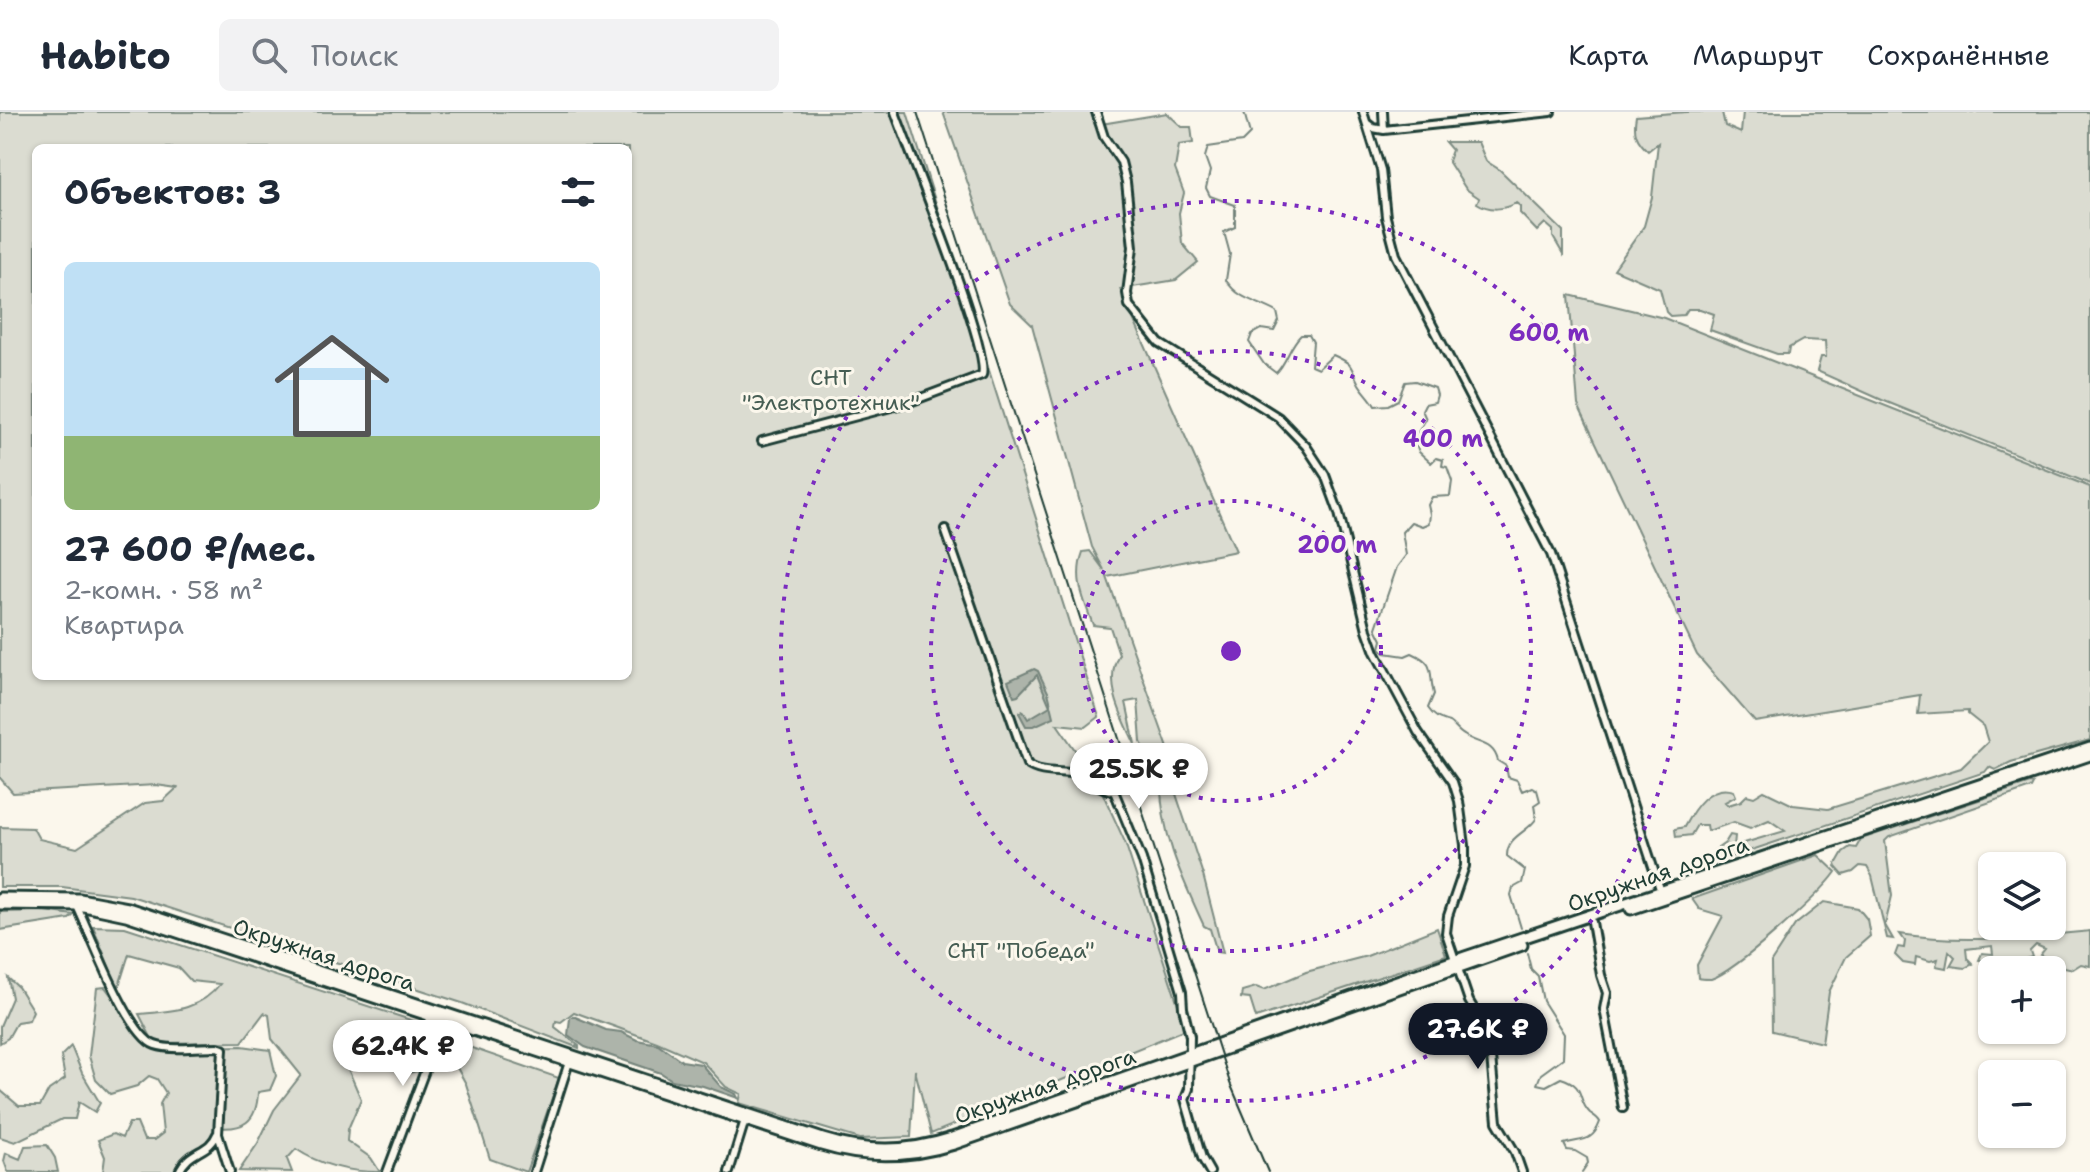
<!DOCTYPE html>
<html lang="ru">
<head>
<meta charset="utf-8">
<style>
	:root { --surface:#fff; --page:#f2f2f3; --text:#1f2937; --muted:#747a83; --line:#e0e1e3; --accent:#111827 }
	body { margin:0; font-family:"Shantell Sans",sans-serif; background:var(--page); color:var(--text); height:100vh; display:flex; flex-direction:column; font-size:30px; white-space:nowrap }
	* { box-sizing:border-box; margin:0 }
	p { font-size:26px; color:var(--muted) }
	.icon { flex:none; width:44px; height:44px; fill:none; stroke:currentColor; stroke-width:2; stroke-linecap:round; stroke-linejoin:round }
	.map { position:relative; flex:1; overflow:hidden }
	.panel { position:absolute; left:32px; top:32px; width:600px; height:536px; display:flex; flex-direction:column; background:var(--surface); border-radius:12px; box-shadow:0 2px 6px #0004 }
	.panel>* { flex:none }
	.fabs { position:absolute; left:1978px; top:740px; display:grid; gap:16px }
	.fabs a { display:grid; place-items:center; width:88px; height:88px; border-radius:12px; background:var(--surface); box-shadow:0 2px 6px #0004; font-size:40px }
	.price { position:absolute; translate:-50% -68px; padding:0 18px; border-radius:28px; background:#fff; color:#222; font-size:26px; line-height:52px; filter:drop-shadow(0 2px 4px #0008) }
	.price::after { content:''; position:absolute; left:50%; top:48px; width:24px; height:18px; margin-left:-12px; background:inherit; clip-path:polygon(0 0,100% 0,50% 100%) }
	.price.on { background:var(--accent); color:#fff }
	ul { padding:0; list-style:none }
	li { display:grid; align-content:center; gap:16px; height:424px; padding:0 32px }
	li span { display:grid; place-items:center; height:248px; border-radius:12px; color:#555 }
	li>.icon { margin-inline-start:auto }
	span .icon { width:144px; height:144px; fill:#fffc; stroke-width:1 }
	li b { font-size:34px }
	h2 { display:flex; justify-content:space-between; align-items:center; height:96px; padding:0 32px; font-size:34px }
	header { display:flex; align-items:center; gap:48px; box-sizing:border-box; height:112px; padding:0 40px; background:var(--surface); border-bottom:2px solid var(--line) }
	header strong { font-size:38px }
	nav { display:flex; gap:44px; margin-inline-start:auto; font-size:28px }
	.search { width:560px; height:72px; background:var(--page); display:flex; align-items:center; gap:20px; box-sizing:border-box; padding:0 28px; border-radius:12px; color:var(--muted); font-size:30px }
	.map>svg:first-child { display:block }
	.green { fill:#dbdcd1; stroke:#7d8c82; stroke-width:2; fill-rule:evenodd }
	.water { fill:#adb4aa; stroke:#74847b; stroke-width:2 }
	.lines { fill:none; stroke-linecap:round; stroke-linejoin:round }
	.stream { stroke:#74847b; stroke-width:2 }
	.street-casing { stroke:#1f3d34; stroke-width:12 }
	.primary-casing { stroke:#1f3d34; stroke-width:15 }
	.street { stroke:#fbf7ec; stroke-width:6 }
	.primary { stroke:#fbf7ec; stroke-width:9 }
	.rail { stroke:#1f3d34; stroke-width:2 }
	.ring { fill:none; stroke:#7b2cbf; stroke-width:4; stroke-dasharray:4 8 }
	.labels { text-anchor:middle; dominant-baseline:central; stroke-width:6; stroke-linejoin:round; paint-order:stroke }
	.park-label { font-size:22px; fill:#455d53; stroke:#fbf7ec }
	.street-label { font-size:22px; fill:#1f3d34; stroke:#fbf7ec }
	.centre { fill:#7b2cbf; stroke:#fbf7ec; stroke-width:4 }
	.ring-label { font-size:24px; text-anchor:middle; font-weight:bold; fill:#7b2cbf; stroke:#fbf7ec; stroke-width:6; stroke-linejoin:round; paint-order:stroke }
</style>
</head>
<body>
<header>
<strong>Habito</strong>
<div class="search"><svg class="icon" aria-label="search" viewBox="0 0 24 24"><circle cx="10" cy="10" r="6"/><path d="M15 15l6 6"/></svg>Поиск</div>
<nav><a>Карта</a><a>Маршрут</a><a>Сохранённые</a></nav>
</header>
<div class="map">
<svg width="2090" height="1060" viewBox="0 0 2090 1060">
	<rect width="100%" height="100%" fill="#fbf7ec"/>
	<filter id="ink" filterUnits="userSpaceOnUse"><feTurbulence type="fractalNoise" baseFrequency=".0125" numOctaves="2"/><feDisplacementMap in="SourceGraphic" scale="16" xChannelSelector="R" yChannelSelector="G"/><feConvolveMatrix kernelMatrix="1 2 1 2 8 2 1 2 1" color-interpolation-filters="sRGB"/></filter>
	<g filter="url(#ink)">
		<!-- green -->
		<path class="green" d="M0,0H907L1099,605L1086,615L1057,612L1098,671L1125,730L1186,917L931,1022L915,958L911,1025L860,1027L739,991L741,982L726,975L703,950L657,930L574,900L561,910L556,909L555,915L579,934V936L462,891L131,784L62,775H0V715L33,716L39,727L77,736L145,691L163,689L177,676L156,673L13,681L0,666ZM36,36H628V564H36Z
			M943,0H1091L1095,13L1167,1L1182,15H1191L1193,31L1179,33L1175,57L1184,81L1179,101L1182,131L1198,150L1176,168L1120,177L1236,439L1107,465L1168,636L1154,657L1141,630L1138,588L1126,590L1135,632C1122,605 1103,570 1119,542L1110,515L1093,513C1084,488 1073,467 1083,440L1090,439L1104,458L1092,435L1032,213L1010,192Z
			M1686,0H1722L1725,14L1741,21L1743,0H2090V372L1882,288L1817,259L1821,245H1826L1825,229L1803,228L1789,236L1788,242H1777L1710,218L1714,202L1700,197H1688L1684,203L1670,204L1666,200L1660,177L1614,157L1644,114L1652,85L1658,31L1648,39C1636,28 1633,20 1636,4Z
			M1445,30H1478L1486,49L1500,58L1563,119V142L1553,125V118L1545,111L1537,119L1520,101V94L1516,91C1504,98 1489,99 1477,91L1479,86L1466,77L1448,49L1452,38Z
			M1569,183L1664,206L2090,375V628L2011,650L1995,658L1989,655L1985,660L1716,750L1714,739L1725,731L1730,723L1735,724L1734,734L1785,719L1769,708L1750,716L1734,710L1708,719L1707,713H1697L1691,723L1676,725L1675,717L1684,715C1694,696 1710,671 1734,679L1736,684L1725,690L1728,693L1741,689L1747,683L1754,685L1764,679L1793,693L1828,697L1961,656L1988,630L1983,614L1968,602V599L1918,602L1920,583L1755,610L1697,543L1578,293Z
			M1161,670L1169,672L1176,682L1203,763L1223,841L1217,840L1210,817L1204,814C1183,768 1160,721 1161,670Z
			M2030,671L2033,672L2031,676L1889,725L1885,729L1892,784L1885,813L1893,827L1887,826L1872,764L1867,755L1860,754L1853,760L1843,763L1835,754L1843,740L1850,735L1856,736L1861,727Z
			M1818,743L1836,760C1820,783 1736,859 1711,867C1710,867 1700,867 1698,866L1697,853L1723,804L1699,797L1692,787Z
			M1824,790L1858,796L1867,807L1870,824L1846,845L1829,880L1822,931L1772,919L1771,850L1795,813Z
			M43,799L74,803L69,807L0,818V800Z
			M93,814L125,815L423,912L425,948L422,958L409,961L377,942L348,957L361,987L348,1017L347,1029L371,1046L380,1060C349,1060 321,1054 296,1037L287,1047L292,1060L239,1059L258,1031L274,998L301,963L272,927L269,903L264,901L242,930L154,931L139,902C171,899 199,899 220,872L191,869L179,856L129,842L118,877Z
			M1437,816L1446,843L1256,906L1250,887L1241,886L1242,879L1256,875L1264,878L1306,860L1367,844Z
			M2090,819V854L2081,852L2073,857L2060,854L2059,847H2048L2040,843L2045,837L2036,833L2030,839L2032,845L2003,854L1993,850L1979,848L1982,841L1993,842L1992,834L1966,837L1967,846L1973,852L1965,856L1950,854L1955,845L1949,839L1946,856L1936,854L1938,847L1930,849L1916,845L1915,853L1903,851L1895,843L1898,835L1904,836L1905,829L1900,822C1963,832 2027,825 2090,819Z
			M8,866L18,875L33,899L29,908L17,910L8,926L0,931V914L12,886Z
			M105,875L150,936L242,934L270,938L276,964L270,978L258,980C257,1010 243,1019 214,1015L212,1029C196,1037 179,1042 174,1060H103L105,1045L98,1028L113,1022L122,1026L129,1011H137L144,1028H154L163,1021L160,992L166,981L157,967L149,964L137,974L110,982L96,968L89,944L97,876Z
			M434,923L559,966L526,1060L490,1047L466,972L451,945L434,939Z
			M71,934L82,961L100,991L95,1000L79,990L75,1007H62L15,1030L0,1025V978L19,994H40L49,978L65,967L61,944Z
			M47,1033L55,1046L58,1060H8L4,1049L6,1041L20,1047L25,1034Z"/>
		<!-- water -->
		<path class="water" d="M1034,557L1038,559L1048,580L1054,605L1034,614H1026L1019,601L1023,599L1028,607L1050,594L1037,563L1018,583L1014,584L1008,569Z
			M573,904L606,918L621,920L637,928L658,932L682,949L701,952L721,975L736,982L738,986L703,974L672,968L661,961L585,935L568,923L570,906Z"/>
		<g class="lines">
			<!-- stream -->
			<path class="stream" d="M1244,0L1250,22L1242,30L1208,35L1205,45L1210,59L1206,76L1210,84L1235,93V115L1224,120L1230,142L1226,168C1238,188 1258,189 1277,200L1279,209L1274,219L1261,217L1252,222L1249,230L1264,252L1276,261C1287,251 1289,234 1301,223H1309L1313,230L1311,254L1318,257L1333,243C1355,253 1349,253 1359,272C1363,279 1371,286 1375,294L1388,293L1398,288L1405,270L1415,269L1435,276L1437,283L1435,290L1425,292L1422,298L1426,307L1414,327L1419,340L1431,351L1436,346L1443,348L1442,354L1447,355L1452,369L1450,384L1432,385L1428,393L1430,402L1429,411L1422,414L1411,410L1402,420L1406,443L1397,455L1376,516L1382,528L1380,536L1385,541L1405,544L1412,541C1437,552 1428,561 1434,582L1428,596C1434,605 1439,607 1449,610C1454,613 1458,620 1464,623C1478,633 1493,629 1498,649L1506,654L1508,665L1517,668L1522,679L1532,675L1537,678L1540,689L1534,693L1536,707C1527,721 1507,724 1507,744L1525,758L1522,771L1513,776L1511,783L1521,816
				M1527,841L1531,857L1538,864L1543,889L1564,922L1563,946L1541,962L1537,972L1546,974L1561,966C1587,974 1576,988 1590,1001C1594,1004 1598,1006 1600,1010C1592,1032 1581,1026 1564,1032L1567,1038L1575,1039L1587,1046L1588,1051L1582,1060"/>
			<defs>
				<path id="street" d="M1096,0L1104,25L1121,50L1126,70L1133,135L1127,181L1129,193L1159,231L1278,305L1306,334L1325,363L1339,401L1367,518L1375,540L1418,620L1453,670L1459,689L1465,733V754L1448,804L1446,821L1469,889L1484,914L1491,945L1497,1010L1515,1040L1522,1060
					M1363,0L1381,58L1386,105L1396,143L1551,442L1662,783
					M1383,0L1384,18
					M1368,12L1373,16L1384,18L1551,0
					M762,329L910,290L982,263C991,239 908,37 895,0
					M945,417L1027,652C1043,664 1066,657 1085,664C1095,669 1101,678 1114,679L1142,747L1182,880L1183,896L1190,924L1189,977L1185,987L1202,1046L1210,1060
					M76,792C90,820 128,924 155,933C173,939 199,935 218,935L223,937L218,1022L230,1060
					M1592,810L1601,863L1607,881L1604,897L1623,996
					M179,1060C189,1037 209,1042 217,1022
					M387,1060L427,953L430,900
					M534,1060L569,950
					M729,1060L745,1008"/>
				<path id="primary" d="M0,786L80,787L128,796L823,1027C867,1041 908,1040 952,1026L1465,845L2090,636
					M0,792L79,793L126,803L821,1033C866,1047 909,1046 954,1032L1522,833
					M1631,797L2090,643"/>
			</defs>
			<!-- street casing -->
			<use href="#street" class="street-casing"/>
			<!-- primary casing -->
			<use href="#primary" class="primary-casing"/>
			<!-- street -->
			<use href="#street" class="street"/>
			<!-- primary -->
			<use href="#primary" class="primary"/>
			<!-- rail -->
			<path class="rail" d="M917,0L1230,971L1268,1060"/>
		</g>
	</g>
	<!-- distance rings -->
	<g class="ring">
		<circle cx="1231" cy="539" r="150"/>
		<circle cx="1231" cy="539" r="300"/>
		<circle cx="1231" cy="539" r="450"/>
	</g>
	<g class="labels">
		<!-- park labels -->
		<g class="park-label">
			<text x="831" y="265">СНТ<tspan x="831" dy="25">"Электротехник"</tspan></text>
			<text x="1021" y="838">СНТ "Победа"</text>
		</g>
		<!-- street labels -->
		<g class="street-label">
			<text transform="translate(1658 762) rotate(-19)">Окружная дорога</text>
			<text transform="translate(324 843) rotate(18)">Окружная дорога</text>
			<text transform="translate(1045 974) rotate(-19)">Окружная дорога</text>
		</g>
	</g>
	<circle cx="1231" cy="539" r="12" class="centre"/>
	<g class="ring-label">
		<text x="1549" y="229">600 m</text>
		<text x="1443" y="335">400 m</text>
		<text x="1337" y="441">200 m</text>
	</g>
</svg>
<div class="fabs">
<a><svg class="icon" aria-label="layers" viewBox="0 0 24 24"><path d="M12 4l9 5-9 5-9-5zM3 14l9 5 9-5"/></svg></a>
<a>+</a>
<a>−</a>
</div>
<b class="price" style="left:1139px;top:699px">25.5K ₽</b>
<b class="price on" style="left:1478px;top:959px">27.6K ₽</b>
<b class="price" style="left:403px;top:976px">62.4K ₽</b>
<section class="panel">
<h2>Объектов: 3<svg class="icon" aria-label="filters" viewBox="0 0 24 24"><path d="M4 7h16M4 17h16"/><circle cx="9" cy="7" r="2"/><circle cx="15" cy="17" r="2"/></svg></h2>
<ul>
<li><span style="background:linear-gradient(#bfe0f5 70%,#8fb573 0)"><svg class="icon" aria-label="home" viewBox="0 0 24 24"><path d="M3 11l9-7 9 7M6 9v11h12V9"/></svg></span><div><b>27 600 ₽/мес.</b><p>2-комн. · 58 m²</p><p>Квартира</p></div></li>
</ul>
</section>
</div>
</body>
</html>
